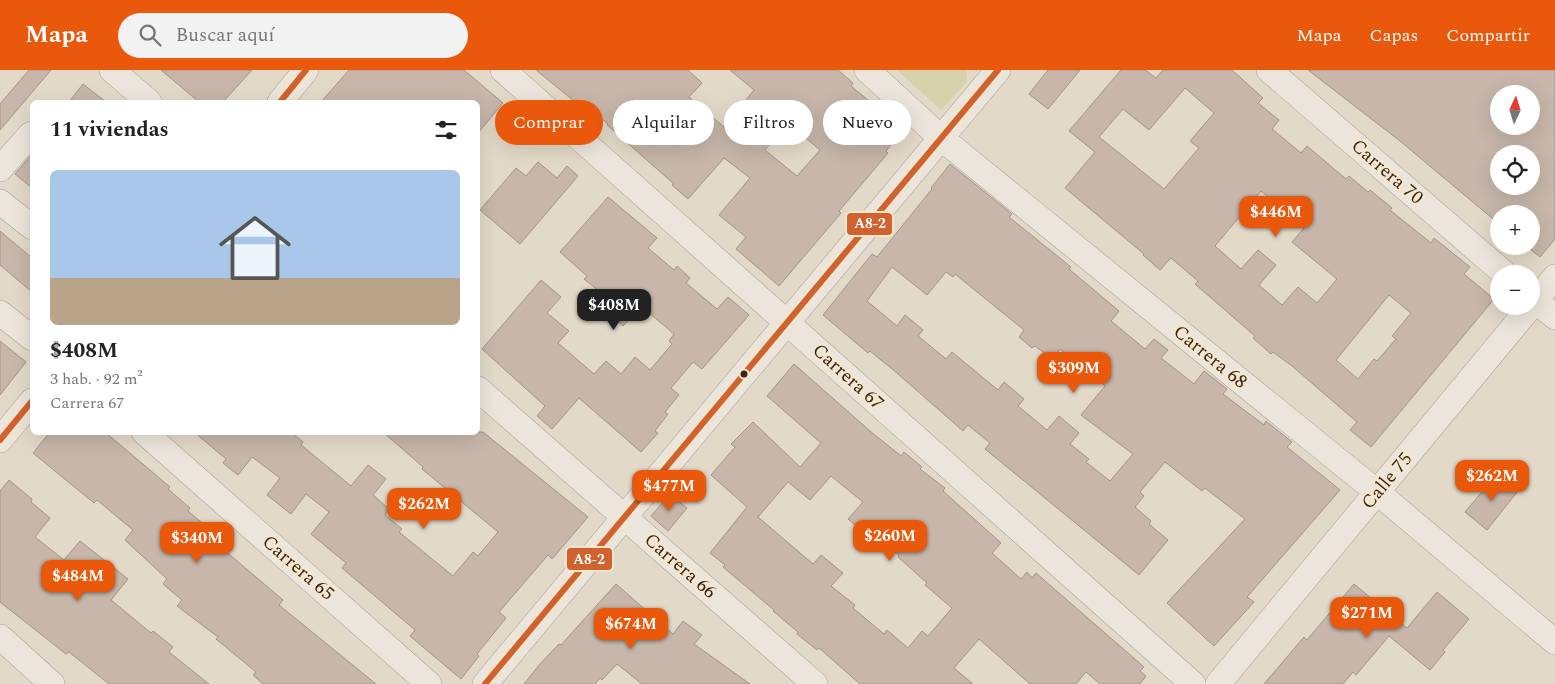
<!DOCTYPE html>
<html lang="es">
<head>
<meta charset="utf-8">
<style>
	:root { --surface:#fff; --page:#f2f2f2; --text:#222; --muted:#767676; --accent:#ea580c }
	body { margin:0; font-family:Spectral,serif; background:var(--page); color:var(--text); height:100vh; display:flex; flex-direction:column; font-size:19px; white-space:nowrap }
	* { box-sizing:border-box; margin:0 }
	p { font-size:16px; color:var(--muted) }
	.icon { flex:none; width:28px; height:28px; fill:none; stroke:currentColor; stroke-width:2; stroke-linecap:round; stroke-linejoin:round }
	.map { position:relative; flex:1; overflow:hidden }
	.drawer { position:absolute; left:30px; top:30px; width:450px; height:335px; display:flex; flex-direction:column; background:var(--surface); border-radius:8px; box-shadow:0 5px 20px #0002 }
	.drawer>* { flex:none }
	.top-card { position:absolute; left:495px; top:30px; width:475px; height:45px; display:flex; gap:10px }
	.needle { width:32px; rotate:4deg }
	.tools { position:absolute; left:1490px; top:15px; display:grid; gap:10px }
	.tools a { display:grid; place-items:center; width:50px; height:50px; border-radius:50%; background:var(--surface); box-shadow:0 5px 20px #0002; font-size:25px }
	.price { position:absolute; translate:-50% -42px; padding:0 11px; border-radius:10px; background:var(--accent); color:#fff; font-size:16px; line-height:32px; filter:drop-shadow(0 1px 2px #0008) }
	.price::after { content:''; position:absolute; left:50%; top:30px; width:15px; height:11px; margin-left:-8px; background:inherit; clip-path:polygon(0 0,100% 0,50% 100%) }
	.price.active { background:#222; color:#fff }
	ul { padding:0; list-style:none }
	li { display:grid; align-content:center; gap:10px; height:265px; padding:0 20px }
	li span { display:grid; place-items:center; height:155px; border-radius:8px; color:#555 }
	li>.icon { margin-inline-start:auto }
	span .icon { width:90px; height:90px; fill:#fffc; stroke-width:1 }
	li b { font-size:21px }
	h2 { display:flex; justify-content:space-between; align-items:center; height:60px; padding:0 20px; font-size:21px }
	.chip { padding:0 18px; border-radius:22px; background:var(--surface); box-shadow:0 5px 20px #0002; font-size:18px; line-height:45px }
	.chip.active { background:var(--accent); color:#fff }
	header { display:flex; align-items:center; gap:30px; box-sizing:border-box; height:70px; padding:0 25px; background:var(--accent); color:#fff }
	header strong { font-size:24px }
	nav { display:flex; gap:28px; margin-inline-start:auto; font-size:18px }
	.search { width:350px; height:45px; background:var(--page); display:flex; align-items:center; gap:12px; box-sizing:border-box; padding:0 18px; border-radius:28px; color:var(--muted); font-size:19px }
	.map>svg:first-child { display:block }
	.green { fill:#d6d2a9 }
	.building { fill:#c7b6a9; stroke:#a39488; fill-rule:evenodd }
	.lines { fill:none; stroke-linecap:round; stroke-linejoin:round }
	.minor-casing { stroke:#a89e92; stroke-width:26 }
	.minor { stroke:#ebe5db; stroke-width:25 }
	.bus-1-casing { stroke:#f6e7cc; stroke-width:10 }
	.bus-1 { stroke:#d0622f; stroke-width:6 }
	.bus-dot { fill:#36261b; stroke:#f6e7cc; stroke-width:2 }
	.labels { text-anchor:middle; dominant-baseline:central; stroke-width:4; stroke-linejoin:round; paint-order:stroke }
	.street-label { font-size:19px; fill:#36261b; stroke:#f6e7cc }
	.line-badge { stroke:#f6e7cc; stroke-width:2 }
	.badge-label { font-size:14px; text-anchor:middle; font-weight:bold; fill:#fff }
</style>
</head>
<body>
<header>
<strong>Mapa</strong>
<div class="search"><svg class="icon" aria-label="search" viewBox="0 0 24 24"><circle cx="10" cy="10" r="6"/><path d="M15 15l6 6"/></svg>Buscar aquí</div>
<nav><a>Mapa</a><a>Capas</a><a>Compartir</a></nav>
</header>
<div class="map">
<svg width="1555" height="614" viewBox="0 0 1555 614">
	<rect width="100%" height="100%" fill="#e3d9c8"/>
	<!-- green -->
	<path class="green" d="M897,0H967V12L941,40Z"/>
	<!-- building -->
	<path class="building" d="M29,0H51L0,60V34Z
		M161,0H252L223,32H199Z
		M349,0H464L503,33L478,63V32H321Z
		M536,0H688L702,13L689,27L724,57L754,20L730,0H838L853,13L851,16L904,60L886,81L888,83L839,141L841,143L779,216L736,179L746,167L719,145L750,108L724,88L688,129L672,115L674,114L607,55L608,54L583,33L580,36ZM787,52L820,80L797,106L765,80Z
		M1048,0H1080L1048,39L1029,24Z
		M1121,0H1145L1156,8L1163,0H1232L1263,28L1258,33L1279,50L1272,59L1301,83L1307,76L1346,109L1349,106L1368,122L1370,120L1392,138L1390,140L1431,173L1434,168L1470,197L1464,204L1494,229L1371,377L1350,360L1357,352L1292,296L1273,282L1271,284L1253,268L1255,266L1195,214L1198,211L1171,188L1160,200L1143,185L1144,184L1065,118L1095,82L1069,61ZM1185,18L1214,43L1190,71L1199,78L1164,119L1099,67L1123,39L1149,60ZM1261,121L1281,138L1287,131L1310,151L1292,172L1337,209L1317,233L1298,217L1282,235L1259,215L1276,195L1258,180L1241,199L1215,176ZM1389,225L1411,243L1392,266L1396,269L1377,291L1374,289L1358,309L1336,290Z
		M1308,0H1555V169L1540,187L1531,180V144H1499V154L1400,71ZM1499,24H1531V56H1499ZM1499,84H1531V116H1499Z
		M83,14L106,32H69Z
		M32,84V118L15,104Z
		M538,92L557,108L567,96L578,106L520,174L480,140L516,98L526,106Z
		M950,94L1012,144L1009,147L1071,197L1069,199L1119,241L1111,251L1145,279L1154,269L1168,280L1161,288L1194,314L1204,301L1227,319L1223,324L1264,355L1266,351L1292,372L1287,377L1340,420L1247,527L1254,532L1214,576L1167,533L1245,449L1205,418L1202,421L1165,392L1140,422L1144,426L1135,437L1151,451L1149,454L1168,470L1139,505L985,379L990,373L968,355L963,361L897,303L870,281L868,283L823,245L872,184L877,187L932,119L931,118ZM892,197L927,225L946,202L953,207L955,204L1024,260L1019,267L1032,278L1035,276L1052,289L1060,279L1105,316L1081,345L1133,384L1110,411L1086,392L1089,389L1070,374L1079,363L1059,346L1047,360L1018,336L1024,329L1004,312L998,320L952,282L946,289L918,266L923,260L905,245L897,256L867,231Z
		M608,127L657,168L648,178L674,200L677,196L690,208L686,213L717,239L728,227L749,245L702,299L693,292L671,318L679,325L665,342L668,344L655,361L658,363L641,382L579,328L552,359L537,346L545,336L482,279L541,210L561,227L547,243L569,261L558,273L594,304L606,291L621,304L635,287L650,300L672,274L669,271L674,264L641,236L623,256L604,240L611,231L584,209L587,206L560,182Z
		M0,161L32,188V222L0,195Z
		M0,271L26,292L0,325Z
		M794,294L870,361L901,386L904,382L922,397L920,399L945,418L943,421L1001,473L992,483L1021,509L1027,502L1032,508L1036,503L1144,597L1140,601L1146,606L1140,614H1100L1086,602L1076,614H1030L979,569L954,598L973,614H860L819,578L817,580L797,564L798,562L773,541L774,540L723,497L725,495L710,483L747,437L711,405L735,377L731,374L753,352L800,397L821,373L767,326ZM831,406L863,432L848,449L866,464L868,461L899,485L898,487L927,513L925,515L952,538L928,566L922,561L908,578L887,560L884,564L853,538L855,535L831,516L843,503L821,485L813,494L758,447L788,412L810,430Z
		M50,362H105L170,417L168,419L190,438L188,441L207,457L203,462L283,530L279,535L376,614H263L253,605L256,602L216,569L218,567L177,536L182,530L163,514L167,509L125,470L133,460L97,430L94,433L33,383Z
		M194,362H291L303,372L301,375L351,416L368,395L386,409L373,425L389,439L385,445L402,459L399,462L453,506L473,482L478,486L498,462L422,399L423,397L383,362H483L588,447L552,489L548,485L499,542L506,548L477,584L479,586L461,609L410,566L415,560L342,498L346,493L311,464L329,442L306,424L291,444L267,425L280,408L252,387L238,405L223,393L226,389Z
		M1497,404L1518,421L1487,460L1465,442Z
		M9,410L32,429L31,432L50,448L35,467L64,490L80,471L128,509L111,530L151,563L153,561L173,577L169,582L209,614H109L69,582L66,584L0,532V421Z
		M670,424L687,438L668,461L651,446Z
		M616,514L673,564L683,551L702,565L694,574L750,614H642L617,594L602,610L600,608L595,614H524L540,594L559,574L561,575Z
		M1354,514L1407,558L1437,522L1469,549L1443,580L1445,582L1430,600L1389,566L1356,605L1353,602L1343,614H1264L1304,567L1307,570Z"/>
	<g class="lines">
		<defs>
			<path id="minor" d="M112,0L149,32
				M503,0L1193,614
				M867,0L941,68L1377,422L1555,572
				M1269,0L1505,204
				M280,32L306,0
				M0,99L30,65L32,64
				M0,132L32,157
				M1531,227L1555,247
				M0,243L32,268
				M478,319L815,614
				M144,362L429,614
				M0,370L32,331
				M0,567L52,614
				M485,614L998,0
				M1218,614L1555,207"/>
		</defs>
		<!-- minor casing -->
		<use href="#minor" class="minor-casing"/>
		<!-- minor -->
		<use href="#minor" class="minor"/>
		<defs>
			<path id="bus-1" d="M280,32L306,0
				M0,370L32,331
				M485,614L998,0"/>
		</defs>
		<!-- bus-1 casing -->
		<use href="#bus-1" class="bus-1-casing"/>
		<!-- bus-1 -->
		<use href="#bus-1" class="bus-1"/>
	</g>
	<!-- markers -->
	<circle class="bus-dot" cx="744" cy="304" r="4.5"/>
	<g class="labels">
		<!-- street labels -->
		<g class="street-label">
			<text transform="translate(1387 102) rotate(41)">Carrera 70</text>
			<text transform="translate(1210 287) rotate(39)">Carrera 68</text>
			<text transform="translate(848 307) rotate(42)">Carrera 67</text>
			<text transform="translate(1387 411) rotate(-50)">Calle 75</text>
			<text transform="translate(680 496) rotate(41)">Carrera 66</text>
			<text transform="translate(298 498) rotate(41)">Carrera 65</text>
		</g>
	</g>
	<g class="line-badge">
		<rect x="846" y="142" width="47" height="24" rx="5" fill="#d0622f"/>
		<rect x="566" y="477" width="47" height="24" rx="5" fill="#d0622f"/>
	</g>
	<g class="badge-label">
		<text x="870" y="158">A8-2</text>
		<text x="589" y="494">A8-2</text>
	</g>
</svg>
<div class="tools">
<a><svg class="needle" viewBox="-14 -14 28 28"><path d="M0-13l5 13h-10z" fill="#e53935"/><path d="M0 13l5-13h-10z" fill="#767676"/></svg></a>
<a><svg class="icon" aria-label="locate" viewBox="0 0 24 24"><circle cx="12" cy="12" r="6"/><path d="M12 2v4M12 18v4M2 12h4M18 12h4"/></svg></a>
<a>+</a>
<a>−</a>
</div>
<b class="price" style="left:1276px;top:168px">$446M</b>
<b class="price active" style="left:614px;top:261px">$408M</b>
<b class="price" style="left:1074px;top:324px">$309M</b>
<b class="price" style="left:1492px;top:432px">$262M</b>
<b class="price" style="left:669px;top:442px">$477M</b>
<b class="price" style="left:424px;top:460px">$262M</b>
<b class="price" style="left:890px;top:492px">$260M</b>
<b class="price" style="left:197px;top:494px">$340M</b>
<b class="price" style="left:78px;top:532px">$484M</b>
<b class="price" style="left:1367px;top:569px">$271M</b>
<b class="price" style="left:631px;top:580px">$674M</b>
<div class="top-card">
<a class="chip active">Comprar</a>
<a class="chip">Alquilar</a>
<a class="chip">Filtros</a>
<a class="chip">Nuevo</a>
</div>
<section class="drawer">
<h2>11 viviendas<svg class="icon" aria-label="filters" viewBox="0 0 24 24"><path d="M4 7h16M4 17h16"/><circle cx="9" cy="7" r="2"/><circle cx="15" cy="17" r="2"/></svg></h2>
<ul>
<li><span style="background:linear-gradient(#a9c7e8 70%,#b9a48a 0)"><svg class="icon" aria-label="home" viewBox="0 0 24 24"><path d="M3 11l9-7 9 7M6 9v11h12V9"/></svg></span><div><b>$408M</b><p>3 hab. · 92 m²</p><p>Carrera 67</p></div></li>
</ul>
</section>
</div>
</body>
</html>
